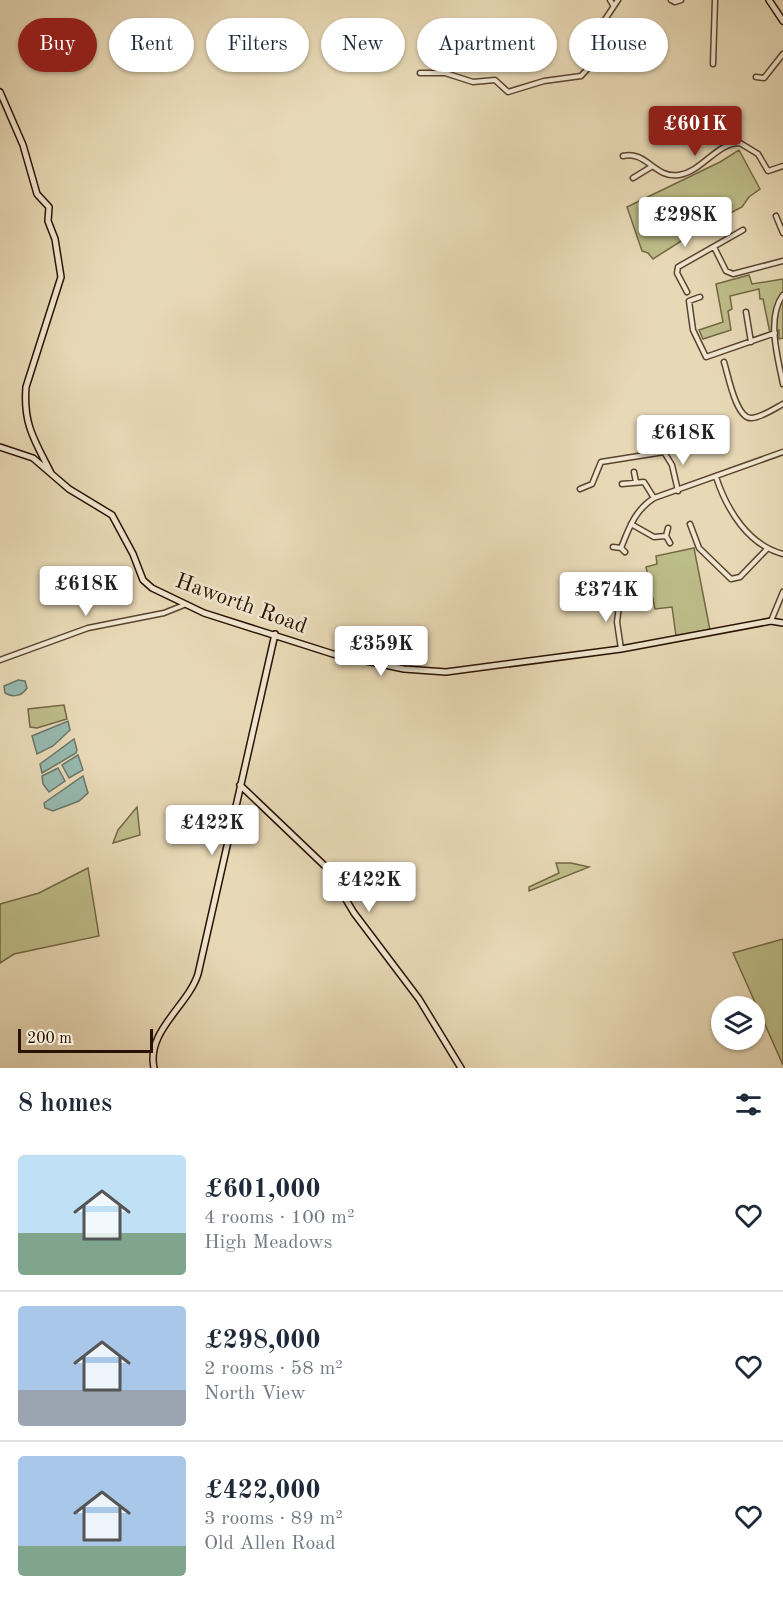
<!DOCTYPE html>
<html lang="en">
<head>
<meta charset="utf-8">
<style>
	:root { --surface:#fff; --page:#f6f6f7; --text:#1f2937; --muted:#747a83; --line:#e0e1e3; --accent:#8f2418 }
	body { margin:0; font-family:"Old Standard TT",serif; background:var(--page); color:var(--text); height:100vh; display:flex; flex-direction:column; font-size:22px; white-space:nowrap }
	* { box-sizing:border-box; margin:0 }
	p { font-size:20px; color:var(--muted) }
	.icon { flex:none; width:33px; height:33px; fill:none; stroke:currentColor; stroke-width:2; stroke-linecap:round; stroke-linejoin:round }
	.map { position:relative; height:1068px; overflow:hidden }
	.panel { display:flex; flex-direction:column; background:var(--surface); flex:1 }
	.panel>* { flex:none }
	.guide { position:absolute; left:18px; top:18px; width:747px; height:54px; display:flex; gap:12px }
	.buttons { position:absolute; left:711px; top:996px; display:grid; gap:12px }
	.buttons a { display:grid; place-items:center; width:54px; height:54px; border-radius:50%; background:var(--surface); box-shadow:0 2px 4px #0004; font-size:30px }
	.scale { position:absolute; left:18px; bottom:15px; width:135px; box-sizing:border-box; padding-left:6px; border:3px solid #2a1202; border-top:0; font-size:16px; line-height:21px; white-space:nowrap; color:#2a1202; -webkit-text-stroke:4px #f0e6d0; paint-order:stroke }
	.price { position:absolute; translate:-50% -51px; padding:0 14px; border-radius:6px; background:#fff; color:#222; font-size:20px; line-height:39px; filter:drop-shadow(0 2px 3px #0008) }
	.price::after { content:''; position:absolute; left:50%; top:36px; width:18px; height:14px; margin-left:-9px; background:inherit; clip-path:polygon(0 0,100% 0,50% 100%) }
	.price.current { background:var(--accent); color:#fff }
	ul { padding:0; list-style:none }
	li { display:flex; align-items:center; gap:18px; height:150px; padding:0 18px }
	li+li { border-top:2px solid var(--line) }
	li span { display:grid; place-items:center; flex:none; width:168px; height:120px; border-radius:6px; color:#555 }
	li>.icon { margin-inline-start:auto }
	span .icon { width:72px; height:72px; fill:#fffc; stroke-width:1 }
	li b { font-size:26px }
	h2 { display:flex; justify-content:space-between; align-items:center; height:72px; padding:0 18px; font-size:26px }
	.chip { padding:0 21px; border-radius:27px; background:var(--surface); box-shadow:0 2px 4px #0004; font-size:21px; line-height:54px }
	.chip.current { background:var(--accent); color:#fff }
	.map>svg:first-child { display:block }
	.green { fill:#bdbd89; stroke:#746846; stroke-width:1.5 }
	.water { fill:#97bab1; stroke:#6b776b; stroke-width:1.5 }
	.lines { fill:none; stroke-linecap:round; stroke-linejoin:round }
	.street-casing { stroke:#5a442f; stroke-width:7 }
	.secondary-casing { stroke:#2a1202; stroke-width:8 }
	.street { stroke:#f0e6d0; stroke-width:4 }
	.secondary { stroke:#f0e6d0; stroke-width:5 }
	.labels { text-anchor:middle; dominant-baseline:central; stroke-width:5; stroke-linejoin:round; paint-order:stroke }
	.street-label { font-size:22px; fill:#2a1202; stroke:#f0e6d0 }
</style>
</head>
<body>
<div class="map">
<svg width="783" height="1068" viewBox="0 0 783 1068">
	<rect width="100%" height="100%" fill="#e8d9b6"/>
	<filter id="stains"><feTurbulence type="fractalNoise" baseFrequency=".00333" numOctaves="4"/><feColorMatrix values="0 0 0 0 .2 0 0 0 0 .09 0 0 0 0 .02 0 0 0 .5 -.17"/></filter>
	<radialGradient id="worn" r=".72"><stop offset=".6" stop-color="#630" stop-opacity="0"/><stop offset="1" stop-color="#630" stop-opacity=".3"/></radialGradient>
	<!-- green -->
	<path class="green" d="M739,150L760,189L749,197L742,207L700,229L653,259L648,253L642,251L627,207L720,162Z
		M749,275L752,284L783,279V338L779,339V330L770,333L763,299H760L759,289L730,296L732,309L728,311L731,330L703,339L699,330L723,322L716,284Z
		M694,548L710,630L676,636L672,607L655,609L646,567L657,564L656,556Z
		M64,705L67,719L37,728L30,727L28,709Z
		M137,807L140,835L113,843L118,830Z
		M556,863H571L589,867L529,891V887L559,873Z
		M88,868L99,936L14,954L0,963V904L39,893Z
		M783,939V1065L733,953Z"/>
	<!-- water -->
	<path class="water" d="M18,680L25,681L27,688C22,696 13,698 5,693L4,686Z
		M68,721L70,730L53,746L37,754L32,736Z
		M74,739L77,750L76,753L42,773L40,764Z
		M78,755L83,770L69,778L62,765Z
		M58,768L65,781L49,792L43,784L42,776Z
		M83,776L88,793L79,801L53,811L45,808L44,803Z"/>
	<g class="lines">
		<defs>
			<path id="street" d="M610,0L613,5
				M671,0L675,2L681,0
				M713,64L715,0
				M420,73H445L473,82L495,80L508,92L544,81L581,76L594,62L596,33L618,0
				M756,77L764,78L783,54
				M623,156C646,150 655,179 679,175C703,171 716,143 740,143L758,154L768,171L783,166
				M633,178L651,167
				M776,216L783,233
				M714,247L726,271L733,274L783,261
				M687,292L677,273L678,267L743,230
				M783,295C766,318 778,358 783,384
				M700,297L689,301L693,330L706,357L775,333
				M746,312L751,342
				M724,362C728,374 736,420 752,418C762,417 774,409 783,404
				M634,472L636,482
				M716,477C727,510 748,545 783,554
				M622,484L644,482L654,498
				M580,489L592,484L601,462L664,452L672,465L678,491
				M631,524L654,537L666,536
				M690,524L699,548L731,579L740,577L766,550
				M668,528L666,536L670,543
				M613,547L621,548L625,552
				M621,548C629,528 635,510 654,498L783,452
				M620,597L617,622L621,649
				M771,621L783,592
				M0,660L88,628L164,613L184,605"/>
			<path id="secondary" d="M769,0L783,21
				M0,92L23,145L37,194L49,207L48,221L55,239L61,277L26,387C23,425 35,441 51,473
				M0,447L33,458L69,489L112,515L133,554L143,580L152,588L204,613L333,654L404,669L446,672L621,649L771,621L783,623
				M240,785L327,868L354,913L419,999L461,1068
				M154,1068C146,1031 188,1006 198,974L275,634"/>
		</defs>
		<!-- street casing -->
		<use href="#street" class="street-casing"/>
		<!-- secondary casing -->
		<use href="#secondary" class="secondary-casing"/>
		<!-- street -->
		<use href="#street" class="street"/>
		<!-- secondary -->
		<use href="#secondary" class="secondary"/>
	</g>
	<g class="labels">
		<!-- street labels -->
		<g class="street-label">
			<text transform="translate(241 604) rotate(20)">Haworth Road</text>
		</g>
	</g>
	<rect width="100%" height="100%" filter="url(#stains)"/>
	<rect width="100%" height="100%" fill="url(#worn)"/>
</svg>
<div class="buttons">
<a><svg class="icon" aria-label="layers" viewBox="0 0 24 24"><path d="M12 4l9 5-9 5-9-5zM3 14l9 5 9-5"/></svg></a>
</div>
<div class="scale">200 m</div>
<b class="price current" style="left:695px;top:157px">£601K</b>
<b class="price" style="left:685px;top:248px">£298K</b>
<b class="price" style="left:683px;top:466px">£618K</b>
<b class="price" style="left:86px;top:617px">£618K</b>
<b class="price" style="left:606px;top:623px">£374K</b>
<b class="price" style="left:381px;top:677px">£359K</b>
<b class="price" style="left:212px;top:856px">£422K</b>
<b class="price" style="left:369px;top:913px">£422K</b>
<div class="guide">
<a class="chip current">Buy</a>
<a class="chip">Rent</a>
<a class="chip">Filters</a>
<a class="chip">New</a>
<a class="chip">Apartment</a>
<a class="chip">House</a>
</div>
</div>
<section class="panel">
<h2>8 homes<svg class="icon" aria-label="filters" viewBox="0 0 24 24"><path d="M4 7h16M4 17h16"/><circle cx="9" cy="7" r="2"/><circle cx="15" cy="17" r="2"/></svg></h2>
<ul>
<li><span style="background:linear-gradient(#bfe0f5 65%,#7fa58c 0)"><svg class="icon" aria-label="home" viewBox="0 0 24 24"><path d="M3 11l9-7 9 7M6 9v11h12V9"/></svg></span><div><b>£601,000</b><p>4 rooms · 100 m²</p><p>High Meadows</p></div><svg class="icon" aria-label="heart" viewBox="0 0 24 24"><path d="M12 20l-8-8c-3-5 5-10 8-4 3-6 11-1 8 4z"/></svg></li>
<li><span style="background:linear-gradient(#a9c7e8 70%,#9aa5b1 0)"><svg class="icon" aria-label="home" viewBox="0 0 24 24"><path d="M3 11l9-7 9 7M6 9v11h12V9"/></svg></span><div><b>£298,000</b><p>2 rooms · 58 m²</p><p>North View</p></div><svg class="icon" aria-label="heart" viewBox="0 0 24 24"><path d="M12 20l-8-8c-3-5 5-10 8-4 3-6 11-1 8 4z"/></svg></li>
<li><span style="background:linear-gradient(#a9c7e8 75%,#7fa58c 0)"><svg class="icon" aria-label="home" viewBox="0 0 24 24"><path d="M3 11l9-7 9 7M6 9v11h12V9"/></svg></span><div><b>£422,000</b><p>3 rooms · 89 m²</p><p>Old Allen Road</p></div><svg class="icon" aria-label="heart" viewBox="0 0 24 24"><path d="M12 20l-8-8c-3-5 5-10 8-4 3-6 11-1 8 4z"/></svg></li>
</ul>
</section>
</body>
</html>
